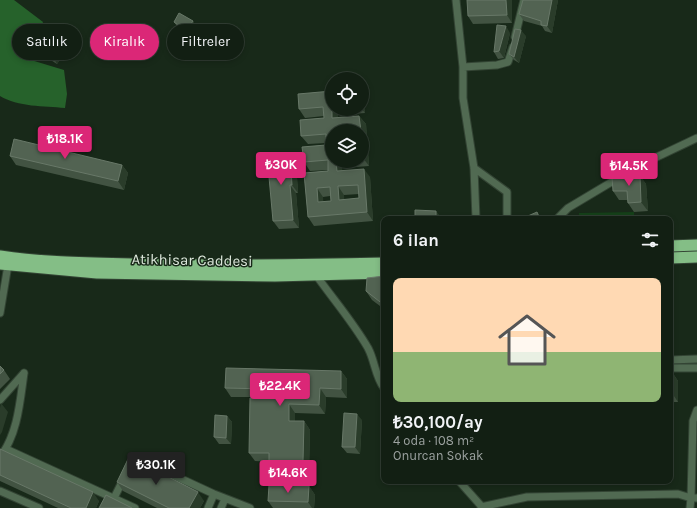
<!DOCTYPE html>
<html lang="tr">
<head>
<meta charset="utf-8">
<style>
	:root { --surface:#121f13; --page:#1b271c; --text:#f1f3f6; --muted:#9ca2a0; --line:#313d33; --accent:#db2777 }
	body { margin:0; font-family:Karla,sans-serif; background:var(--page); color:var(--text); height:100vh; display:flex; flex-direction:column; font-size:15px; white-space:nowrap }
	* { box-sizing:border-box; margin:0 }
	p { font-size:13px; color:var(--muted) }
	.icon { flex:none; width:22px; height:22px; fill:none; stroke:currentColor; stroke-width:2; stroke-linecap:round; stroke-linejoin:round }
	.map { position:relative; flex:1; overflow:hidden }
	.sheet { position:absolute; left:381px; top:216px; width:292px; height:268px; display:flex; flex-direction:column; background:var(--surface); border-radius:8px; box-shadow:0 2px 6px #0003,0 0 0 1px var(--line) }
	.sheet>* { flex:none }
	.banner { position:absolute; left:12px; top:24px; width:309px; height:36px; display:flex; gap:8px }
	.fabs { position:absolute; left:325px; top:72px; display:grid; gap:8px }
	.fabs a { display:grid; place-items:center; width:44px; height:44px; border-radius:50%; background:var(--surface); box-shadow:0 2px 6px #0003,0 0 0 1px var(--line); font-size:20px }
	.price { position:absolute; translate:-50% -34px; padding:0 9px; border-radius:4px; background:var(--accent); color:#fff; font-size:13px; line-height:26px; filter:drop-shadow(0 1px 2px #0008) }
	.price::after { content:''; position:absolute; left:50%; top:24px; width:12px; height:9px; margin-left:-6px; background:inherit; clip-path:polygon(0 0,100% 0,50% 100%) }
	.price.active { background:#222; color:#fff }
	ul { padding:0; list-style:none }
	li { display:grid; align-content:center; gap:8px; height:212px; padding:0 12px }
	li+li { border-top:1px solid var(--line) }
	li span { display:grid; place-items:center; height:124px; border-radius:8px; color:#555 }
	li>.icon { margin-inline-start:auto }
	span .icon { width:72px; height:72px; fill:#fffc; stroke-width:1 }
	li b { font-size:17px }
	h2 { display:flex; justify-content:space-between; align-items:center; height:48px; padding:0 12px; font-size:17px }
	.tag { padding:0 14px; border-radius:18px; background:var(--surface); box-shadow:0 2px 6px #0003,0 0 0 1px var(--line); font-size:14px; line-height:36px }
	.tag.active { background:var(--accent); color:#fff }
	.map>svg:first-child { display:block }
	.green { fill:#154019 }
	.forest { fill:#26622b }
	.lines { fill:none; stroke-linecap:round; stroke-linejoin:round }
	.minor-casing { stroke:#334434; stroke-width:9 }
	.trunk-casing { stroke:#334434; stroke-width:13 }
	.minor { stroke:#516a52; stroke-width:7 }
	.trunk { stroke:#84be86; stroke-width:11 }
	.wall { fill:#425342; fill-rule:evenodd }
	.shaded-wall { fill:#2a3c2a }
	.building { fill:#526352; stroke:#687868; fill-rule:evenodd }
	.labels { text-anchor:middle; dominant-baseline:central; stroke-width:3; stroke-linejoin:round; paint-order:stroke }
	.street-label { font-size:15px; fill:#dce7db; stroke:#182919 }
</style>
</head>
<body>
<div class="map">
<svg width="697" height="508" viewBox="0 0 697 508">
	<rect width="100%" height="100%" fill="#182919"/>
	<!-- green -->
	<path class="green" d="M634,212V219H579V213Z"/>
	<!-- forest -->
	<path class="forest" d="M0,0H14L43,22L31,60L64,70L67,94L65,108C44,106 18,107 0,96Z"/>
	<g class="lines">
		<defs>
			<path id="minor" d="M456,0L463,67V98L474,168L476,219
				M515,37L524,0
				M463,67L497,65L508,62L513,47
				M474,168L507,192V219
				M557,219L568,208L640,165L697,138
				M316,275C333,299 353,322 368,348C375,361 375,376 384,388
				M0,313L8,265
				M670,360L697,359
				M670,368H697
				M0,400L24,373
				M6,449L135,508
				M0,457C18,434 20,401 24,373
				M129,467L134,457L214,494L250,508
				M459,481L483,508
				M0,491L39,508
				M114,498L124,478
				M481,507L527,497L678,494L691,498L693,421L697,410
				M208,508L214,494
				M221,508L225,499
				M690,508L691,498H697"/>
			<path id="trunk" d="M670,246L697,245
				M0,256C46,263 92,263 139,264C221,266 302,265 384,263
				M670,258L697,257
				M0,264L97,273L275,276L384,273"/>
		</defs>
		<!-- minor casing -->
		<use href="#minor" class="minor-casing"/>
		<!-- trunk casing -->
		<use href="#trunk" class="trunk-casing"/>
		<!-- minor -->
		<use href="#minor" class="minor"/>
		<!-- trunk -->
		<use href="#trunk" class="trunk"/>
	</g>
	<!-- wall -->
	<path class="wall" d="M467,0H512V23L473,24L468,16Z
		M523,0H558L552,33L545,31L542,26L524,21L519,14Z
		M193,21L197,28L190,40L180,34L176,27L177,26L174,22Z
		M510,33L504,58L498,59L494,52Z
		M526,36L519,63L514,60L509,54Z
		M50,42L65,52L57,64L49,59L44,52L45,51L42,47Z
		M332,91V109H362V96L363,98L365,113L338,115V117L359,116L366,124L367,140H362V131H332V161H362V143L368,151L369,166L342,168V170L370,177L373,221L314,226L308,217L304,173L328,171V170L310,171L304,162L326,145V143L308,144L301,136L324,118V116L305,118L299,109ZM359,194V198L344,200V195ZM330,196L331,201H323V197Z
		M290,154L296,162L298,193H296L299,228L279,229L273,221Z
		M10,156L122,165L128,173L124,190L16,165Z
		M640,176L646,184L648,211L634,212L628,203L627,200H619L613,191Z
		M384,276V309L372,300L366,291Z
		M0,366L4,370L10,379L0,389Z
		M341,371L347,379V398L326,397L325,414L295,413V421H304L310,430L309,469H275L270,462L255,461L249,453L270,397H231L225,388Z
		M670,372H672L678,381V402H670Z
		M227,416L232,422L231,444H219L214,437Z
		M362,420L360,454L347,453L342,447Z
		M0,449L99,501L96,508H58L0,481Z
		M117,482L204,501L200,508H157L123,491Z
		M309,486L315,495L314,508H273L268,501Z"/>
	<!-- shaded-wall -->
	<path class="shaded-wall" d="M506,0H512V23L507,15Z
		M552,0H558L552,33L547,26Z
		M193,21L197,28L190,40L185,33Z
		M506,26L510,33L504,58L499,51Z
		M521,30L526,36L519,63L514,57Z
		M60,45L65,52L57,64L53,57Z
		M362,96L363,98L365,113L362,109Z
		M332,107V109H333L338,115L339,126L332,118Z
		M359,116L366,124L367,140L362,133V131H361Z
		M362,143L368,151L369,166L363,158Z
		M290,154L296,162L298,193L292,185Z
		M336,161H337L342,168L343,180L337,171Z
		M122,165L128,173L124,190L118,181Z
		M364,169L370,177L373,221L367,212Z
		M640,176L646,184L648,211L641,202Z
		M290,185L296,193L299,228L293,220Z
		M338,186L344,195L345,209L339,200Z
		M317,188L323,197L324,211L318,202Z
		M436,211L441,217V219H436Z
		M341,371L347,379V398L341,389Z
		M672,372L678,381V402L672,393Z
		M320,388L326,397L325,414L319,405Z
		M1,403L8,412L2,432L0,435V408Z
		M289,404L295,413V430L289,421Z
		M357,414L362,420L360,454L355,447Z
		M227,416L232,422L231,444L226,438Z
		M304,421L310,430L309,469L303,461Z
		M309,486L315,495L314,508H312L308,502Z
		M93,492L99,501L96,508H86Z
		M198,492L204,501L200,508H189Z"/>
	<!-- building -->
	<path class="building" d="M467,0H506L507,15L468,16Z
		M523,0H552L547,26L541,25V21L519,14Z
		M179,13L193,21L185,33L176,27L178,25L174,22Z
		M497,25L506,26L499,51L494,52Z
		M515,29L521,30L514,57L509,54Z
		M47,40L50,42L51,40L60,45L53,57L44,52L46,49L42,47Z
		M332,91V118L359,116L361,131H332V161H336L337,171L364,169L367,212L308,217L304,173L328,171V160L304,162L302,147L326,145V134L301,136L300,120L324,118L323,107L299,109L298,94ZM358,185L359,198L339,200L338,186ZM330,187L331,201L318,202L317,188Z
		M14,139L122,165L118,181L10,156Z
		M290,154L292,185H290L293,220L273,221L267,155Z
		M640,176L641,202L628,203L627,191H613L612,177Z
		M415,210L436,211V219H415Z
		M537,212L540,219H521Z
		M384,276V305L366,291L367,278Z
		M0,366L4,370L0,374Z
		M226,368L341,371V389L320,388L319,405L289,404V421H304L303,461H269V453H249L250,398H270V389L225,388Z
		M670,372H672V393H670Z
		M344,413L357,414L355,447H342Z
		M215,415L227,416L226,438L214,437Z
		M0,449L93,492L86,508H71L0,475Z
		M129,457L198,492L189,508H169L117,482Z
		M269,485L309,486L308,502L268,501Z
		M106,495L132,508H99Z"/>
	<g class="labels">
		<!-- street labels -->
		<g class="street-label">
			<text transform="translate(192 260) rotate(1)">Atikhisar Caddesi</text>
		</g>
	</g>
</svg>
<div class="fabs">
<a><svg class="icon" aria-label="locate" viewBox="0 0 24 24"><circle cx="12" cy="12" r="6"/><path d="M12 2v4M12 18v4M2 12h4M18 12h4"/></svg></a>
<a><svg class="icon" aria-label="layers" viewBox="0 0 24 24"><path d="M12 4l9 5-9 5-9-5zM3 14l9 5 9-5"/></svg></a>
</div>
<b class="price" style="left:65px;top:160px">₺18.1K</b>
<b class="price" style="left:281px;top:186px">₺30K</b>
<b class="price" style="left:629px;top:187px">₺14.5K</b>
<b class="price" style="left:280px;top:407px">₺22.4K</b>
<b class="price active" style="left:156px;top:486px">₺30.1K</b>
<b class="price" style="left:288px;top:494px">₺14.6K</b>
<div class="banner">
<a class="tag">Satılık</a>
<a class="tag active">Kiralık</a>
<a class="tag">Filtreler</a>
</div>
<section class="sheet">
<h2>6 ilan<svg class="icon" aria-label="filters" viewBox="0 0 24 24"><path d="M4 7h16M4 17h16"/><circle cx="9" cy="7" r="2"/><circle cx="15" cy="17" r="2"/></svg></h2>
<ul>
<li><span style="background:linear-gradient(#ffd9b3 60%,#8fb573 0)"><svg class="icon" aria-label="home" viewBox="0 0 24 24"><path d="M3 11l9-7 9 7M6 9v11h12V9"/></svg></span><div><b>₺30,100/ay</b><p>4 oda · 108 m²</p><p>Onurcan Sokak</p></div></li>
</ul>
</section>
</div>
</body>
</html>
